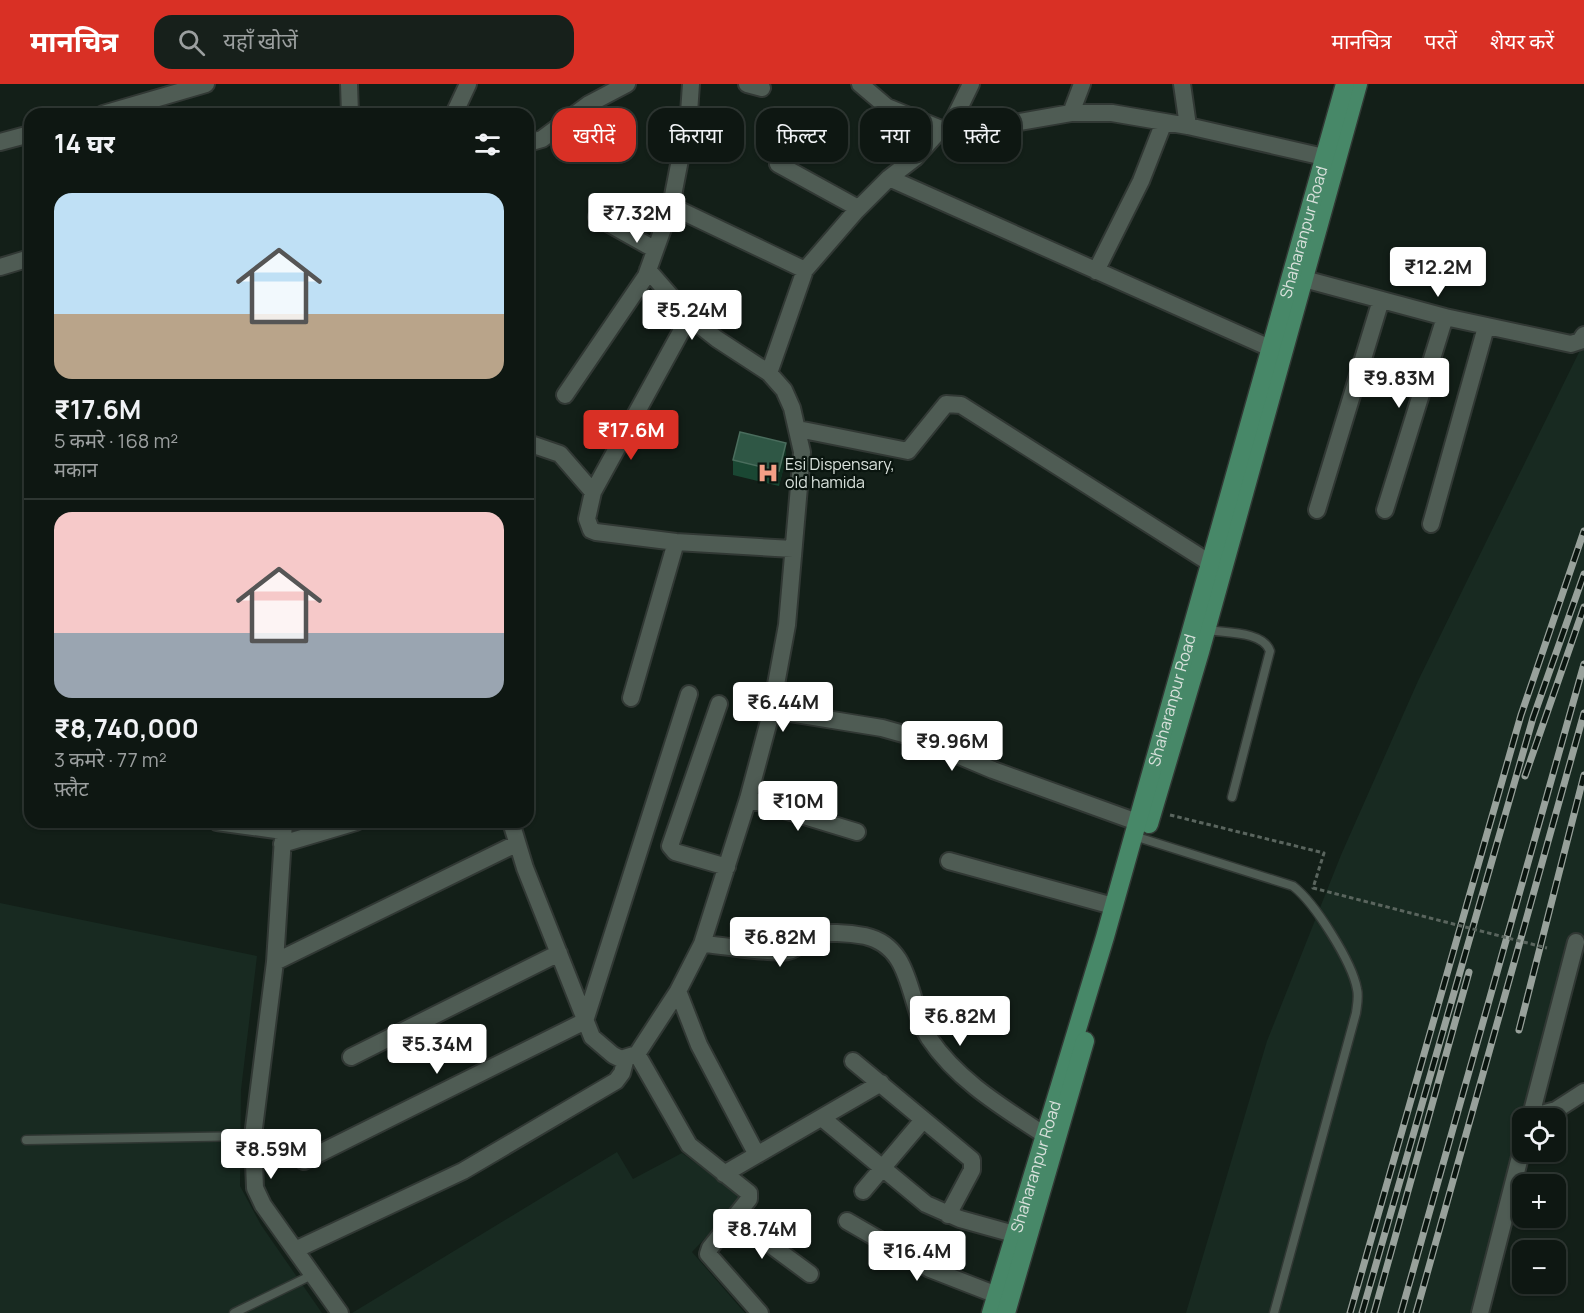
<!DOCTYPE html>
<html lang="hi">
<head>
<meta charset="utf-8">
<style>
	:root { --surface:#0e1712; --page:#17201b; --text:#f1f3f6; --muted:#9b9f9f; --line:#2e3632; --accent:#d93025 }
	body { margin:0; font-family:Manrope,"Noto Sans Devanagari",sans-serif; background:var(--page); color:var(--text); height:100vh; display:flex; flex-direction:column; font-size:22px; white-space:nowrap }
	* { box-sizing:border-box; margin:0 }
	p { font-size:20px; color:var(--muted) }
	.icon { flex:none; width:33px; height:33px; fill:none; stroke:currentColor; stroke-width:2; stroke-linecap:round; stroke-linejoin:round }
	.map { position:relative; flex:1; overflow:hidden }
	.panel { position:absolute; left:24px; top:24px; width:510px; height:720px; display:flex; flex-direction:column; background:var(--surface); border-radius:18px; box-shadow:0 2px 4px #0004,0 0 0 2px var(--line) }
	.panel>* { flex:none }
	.top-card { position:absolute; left:552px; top:24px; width:570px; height:54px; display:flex; gap:12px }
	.tools { position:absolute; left:1512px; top:1024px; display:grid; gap:12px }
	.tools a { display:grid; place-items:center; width:54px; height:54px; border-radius:12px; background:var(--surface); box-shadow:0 2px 4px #0004,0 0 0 2px var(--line); font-size:30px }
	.price { position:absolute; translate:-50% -51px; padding:0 14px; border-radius:6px; background:#fff; color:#222; font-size:20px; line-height:39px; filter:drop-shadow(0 2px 3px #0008) }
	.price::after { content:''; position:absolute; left:50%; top:36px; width:18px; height:14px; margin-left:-9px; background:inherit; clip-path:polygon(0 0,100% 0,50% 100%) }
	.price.on { background:var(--accent); color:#fff }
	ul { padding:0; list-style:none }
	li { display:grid; align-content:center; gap:12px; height:318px; padding:0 30px }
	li+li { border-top:2px solid var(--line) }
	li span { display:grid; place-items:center; height:186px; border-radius:18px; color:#555 }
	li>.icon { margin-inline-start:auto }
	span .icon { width:108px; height:108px; fill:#fffc; stroke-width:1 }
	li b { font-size:26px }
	h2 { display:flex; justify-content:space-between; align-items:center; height:72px; padding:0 30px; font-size:26px }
	.tag { padding:0 21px; border-radius:18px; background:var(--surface); box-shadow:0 2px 4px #0004,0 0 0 2px var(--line); font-size:21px; line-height:54px }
	.tag.on { background:var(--accent); color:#fff }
	header { display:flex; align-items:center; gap:36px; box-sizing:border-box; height:84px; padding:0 30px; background:var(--accent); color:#fff }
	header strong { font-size:28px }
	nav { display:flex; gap:33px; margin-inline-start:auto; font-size:21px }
	.search { width:420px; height:54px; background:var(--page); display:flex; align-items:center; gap:15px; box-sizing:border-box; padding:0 21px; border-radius:18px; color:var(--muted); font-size:22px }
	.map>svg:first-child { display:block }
	.built { fill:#182a21 }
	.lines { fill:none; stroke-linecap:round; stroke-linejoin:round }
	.lane-casing { stroke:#313834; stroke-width:11 }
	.street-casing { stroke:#313834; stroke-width:20 }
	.primary-casing { stroke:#313834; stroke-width:21 }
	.lane { stroke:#4f5c54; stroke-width:8 }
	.street { stroke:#4f5c54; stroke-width:16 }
	.primary { stroke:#478868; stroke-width:18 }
	.rail-casing { stroke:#98a19b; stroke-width:7 }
	.rail { stroke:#0a150f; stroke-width:4.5; stroke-dasharray:14; stroke-linecap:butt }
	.path-bridge { stroke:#5a655e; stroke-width:3; stroke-dasharray:4.5 3; stroke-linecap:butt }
	.wall { fill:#1a4733 }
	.shaded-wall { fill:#0f3020 }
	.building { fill:#2f5745; stroke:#4a6d5d; stroke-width:1.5 }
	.labels { text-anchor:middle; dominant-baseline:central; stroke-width:4.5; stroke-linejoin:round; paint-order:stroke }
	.street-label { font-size:16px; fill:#d9e1dc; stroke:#0a150f }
	.poi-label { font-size:16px; fill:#d9e1dc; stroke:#0a150f; text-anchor:start }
</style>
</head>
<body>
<header>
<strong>मानचित्र</strong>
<div class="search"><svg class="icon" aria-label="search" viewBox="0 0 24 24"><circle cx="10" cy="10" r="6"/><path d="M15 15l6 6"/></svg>यहाँ खोजें</div>
<nav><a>मानचित्र</a><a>परतें</a><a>शेयर करें</a></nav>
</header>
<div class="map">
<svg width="1584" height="1229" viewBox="0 0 1584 1229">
	<rect width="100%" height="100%" fill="#131f18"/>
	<!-- built -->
	<path class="built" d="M1584,258V856L1522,1035V1064L1475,1229H1186L1267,957L1341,771L1418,597Z
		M0,819L257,872L241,1006L240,1102L261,1141L322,1229H0Z
		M617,1068L633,1095L682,1069L743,1114L692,1168L745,1229H352Z"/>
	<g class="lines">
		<defs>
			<path id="lane" d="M1207,546C1225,549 1263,547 1270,567L1232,713
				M1134,752L1293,802C1315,819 1352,878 1357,905C1359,913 1357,921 1356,929L1274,1229
				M26,1056L253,1052
				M234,1229L312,1191"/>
			<path id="street" d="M349,0L350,30
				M747,0L762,4
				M860,0L887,23L941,45L1014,39L1071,29H1112L1188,42L1337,76
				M1182,0L1188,42
				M1071,29L1082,0
				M103,30L206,0
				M454,30L468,0
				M949,45L971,0
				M0,58L30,50
				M528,59L542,55L589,20L627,0
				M778,80L858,124
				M889,94L1270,264
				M671,122L805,186
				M597,133L654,165
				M0,183L30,174
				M1096,187L1141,97L1164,38
				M1304,195L1445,233L1571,260L1580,257L1584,251
				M769,289L805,186L856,127L889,94L915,74L941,45
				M565,311L646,192L671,122L689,29L691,0
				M798,345L908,367L946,320L961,321L1221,486
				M528,359L560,370L593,408L689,233
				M593,408L587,435L591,446L596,448L676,458L793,465
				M1317,426L1381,216
				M1385,426L1445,233
				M1431,440L1486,243
				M631,614L676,458
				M719,620L670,762L675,768L727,783
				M771,626L882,644L914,653L993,686L1137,738
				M748,715L857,748
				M217,738L283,747
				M284,738L275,878L253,1052L255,1104L263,1121L340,1229
				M511,738L525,784L592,953L613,971L621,975L637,970L678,907L702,860L748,715L770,633L787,541L802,368L792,324L784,306L769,289L717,255L689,233L648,186
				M282,760L356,738
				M949,777L1113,822
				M702,860C723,861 769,870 788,867C797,866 802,856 810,852C824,847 850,849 865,852C914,863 907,919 929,954C957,996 1002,1023 1043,1050
				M275,878L516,760
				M678,907L699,961L757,1071
				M637,970L689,1061L749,1109V1115L710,1164L708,1170L760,1229
				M351,973L559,869
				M853,977L972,1076V1086L948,1131
				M1531,1033L1556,1026L1584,1008
				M822,1034L926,1120L960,1135L1014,1150
				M1530,1035L1576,858
				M304,1077L585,937L689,610
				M724,1090L881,999
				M863,1107L923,1036
				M734,1134L810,1190
				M847,1137L930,1185L1007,1215
				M295,1166L463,1087L616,997L622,989L626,974
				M1480,1229L1522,1065"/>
			<g id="primary">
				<path d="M1149,740L1200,568L1358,0"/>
				<path id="s1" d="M991,1229L1105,853L1345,0"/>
				<path d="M1006,1229L1085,957"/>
			</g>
		</defs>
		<!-- lane casing -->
		<use href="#lane" class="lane-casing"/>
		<!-- street casing -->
		<use href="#street" class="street-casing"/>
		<!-- primary casing -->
		<use href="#primary" class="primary-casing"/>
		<!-- lane -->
		<use href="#lane" class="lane"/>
		<!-- street -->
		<use href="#street" class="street"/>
		<!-- primary -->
		<use href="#primary" class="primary"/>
		<defs>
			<path id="rail" d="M1525,692L1584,523
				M1519,946L1584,691
				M1350,1229L1521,631L1584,447
				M1362,1229L1533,634L1584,490
				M1374,1229L1469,888
				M1401,1229L1584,580
				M1416,1229L1584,629"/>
		</defs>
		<!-- rail casing -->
		<use href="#rail" class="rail-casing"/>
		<!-- rail -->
		<use href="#rail" class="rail"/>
		<!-- path-bridge -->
		<path class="path-bridge" d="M1170,731L1324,769L1313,804L1547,864"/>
	</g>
	<!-- wall -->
	<path class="wall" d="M786,374L779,402L733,391V376Z"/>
	<!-- shaded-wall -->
	<path class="shaded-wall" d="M786,359V374L779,402V387Z"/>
	<!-- building -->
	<path class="building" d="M740,348L786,359L779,387L733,376Z"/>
	<!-- icons -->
	<defs>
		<symbol id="hospital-bare" viewBox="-9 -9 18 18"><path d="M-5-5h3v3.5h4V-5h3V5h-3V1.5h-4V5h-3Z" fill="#f39f86" stroke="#0a150f" stroke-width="2.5" paint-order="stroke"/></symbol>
	</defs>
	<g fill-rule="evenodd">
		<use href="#hospital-bare" x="753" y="374" width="30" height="30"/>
	</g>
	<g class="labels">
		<!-- street labels -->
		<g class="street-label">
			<text stroke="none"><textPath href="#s1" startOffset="1125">Shaharanpur Road</textPath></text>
			<text stroke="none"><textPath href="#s1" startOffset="639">Shaharanpur Road</textPath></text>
			<text stroke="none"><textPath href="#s1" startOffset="153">Shaharanpur Road</textPath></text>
		</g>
		<!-- poi labels -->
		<g class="poi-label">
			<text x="785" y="380">Esi Dispensary,<tspan x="785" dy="18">old hamida</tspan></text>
		</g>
	</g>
</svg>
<div class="tools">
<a><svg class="icon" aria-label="locate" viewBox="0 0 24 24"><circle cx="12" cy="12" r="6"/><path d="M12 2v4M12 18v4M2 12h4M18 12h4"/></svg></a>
<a>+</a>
<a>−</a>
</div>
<b class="price" style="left:637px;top:160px">₹7.32M</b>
<b class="price" style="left:1438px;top:214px">₹12.2M</b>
<b class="price" style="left:692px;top:257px">₹5.24M</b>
<b class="price" style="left:1399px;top:325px">₹9.83M</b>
<b class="price on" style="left:631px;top:377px">₹17.6M</b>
<b class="price" style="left:783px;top:649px">₹6.44M</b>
<b class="price" style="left:952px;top:688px">₹9.96M</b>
<b class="price" style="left:798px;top:748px">₹10M</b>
<b class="price" style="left:780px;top:884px">₹6.82M</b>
<b class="price" style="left:960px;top:963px">₹6.82M</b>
<b class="price" style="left:437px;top:991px">₹5.34M</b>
<b class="price" style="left:271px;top:1096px">₹8.59M</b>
<b class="price" style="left:762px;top:1176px">₹8.74M</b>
<b class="price" style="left:917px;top:1198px">₹16.4M</b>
<div class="top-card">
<a class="tag on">खरीदें</a>
<a class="tag">किराया</a>
<a class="tag">फ़िल्टर</a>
<a class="tag">नया</a>
<a class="tag">फ़्लैट</a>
</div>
<section class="panel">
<h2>14 घर<svg class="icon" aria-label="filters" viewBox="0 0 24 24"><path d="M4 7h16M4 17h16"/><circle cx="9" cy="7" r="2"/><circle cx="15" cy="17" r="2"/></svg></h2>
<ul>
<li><span style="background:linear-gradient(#bfe0f5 65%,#b9a48a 0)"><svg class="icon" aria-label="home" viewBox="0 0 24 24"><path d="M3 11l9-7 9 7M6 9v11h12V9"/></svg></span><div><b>₹17.6M</b><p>5 कमरे · 168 m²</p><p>मकान</p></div></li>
<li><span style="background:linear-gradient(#f6c9c9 65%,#9aa5b1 0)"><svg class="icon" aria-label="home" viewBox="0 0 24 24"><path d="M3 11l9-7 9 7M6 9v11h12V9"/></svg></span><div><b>₹8,740,000</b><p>3 कमरे · 77 m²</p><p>फ़्लैट</p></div></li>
</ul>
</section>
</div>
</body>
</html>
